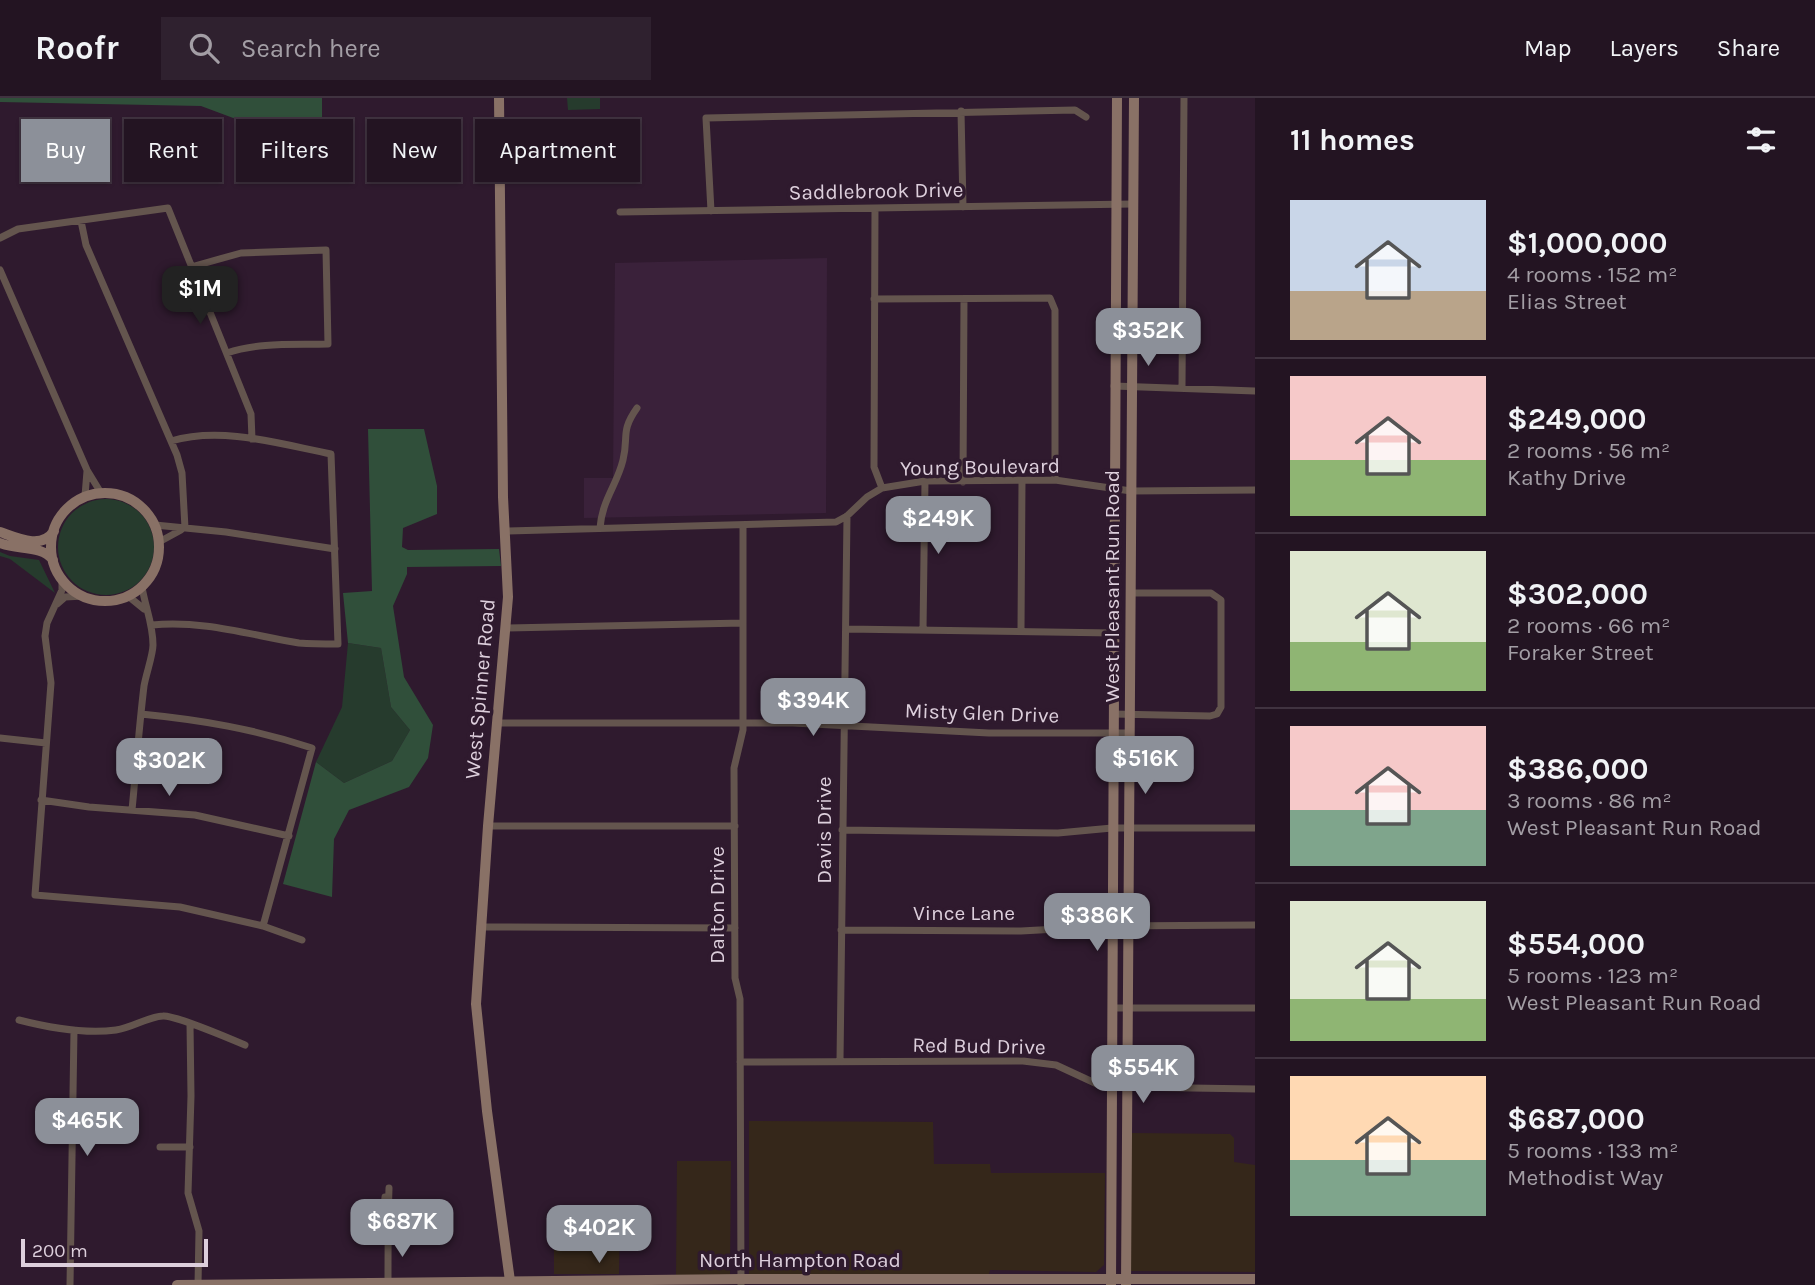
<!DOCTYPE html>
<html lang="en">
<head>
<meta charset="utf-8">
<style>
	:root { --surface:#231422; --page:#2f212f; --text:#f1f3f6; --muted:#a39ea5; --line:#403340; --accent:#8c9099 }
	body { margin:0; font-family:Karla,sans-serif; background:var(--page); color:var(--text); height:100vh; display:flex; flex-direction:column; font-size:26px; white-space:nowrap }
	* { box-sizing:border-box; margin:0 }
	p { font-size:23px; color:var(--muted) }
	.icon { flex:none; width:38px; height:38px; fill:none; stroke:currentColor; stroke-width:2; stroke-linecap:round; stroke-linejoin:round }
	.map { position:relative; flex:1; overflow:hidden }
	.drawer { display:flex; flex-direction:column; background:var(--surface); width:560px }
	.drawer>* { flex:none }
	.top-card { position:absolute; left:21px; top:21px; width:665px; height:63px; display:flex; gap:14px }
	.scale { position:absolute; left:21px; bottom:18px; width:187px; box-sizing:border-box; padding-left:7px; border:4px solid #ddcfdc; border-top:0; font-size:19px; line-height:24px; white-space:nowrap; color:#ddcfdc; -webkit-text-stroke:5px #2f1a2e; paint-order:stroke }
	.price { position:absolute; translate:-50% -60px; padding:0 16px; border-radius:14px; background:var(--accent); color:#fff; font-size:23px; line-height:46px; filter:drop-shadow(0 2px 4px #0008) }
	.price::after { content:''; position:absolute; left:50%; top:42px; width:21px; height:16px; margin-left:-10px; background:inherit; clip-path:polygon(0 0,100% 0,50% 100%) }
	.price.active { background:#222; color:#fff }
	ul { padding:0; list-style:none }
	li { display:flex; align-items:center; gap:21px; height:175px; padding:0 35px }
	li+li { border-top:2px solid var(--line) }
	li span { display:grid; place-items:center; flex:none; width:196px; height:140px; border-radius:0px; color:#555 }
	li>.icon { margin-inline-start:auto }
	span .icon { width:84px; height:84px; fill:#fffc; stroke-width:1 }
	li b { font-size:30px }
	h2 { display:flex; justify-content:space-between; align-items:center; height:84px; padding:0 35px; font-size:30px }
	.tag { padding:0 24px; border-radius:0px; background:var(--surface); box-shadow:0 2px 5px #0004,0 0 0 2px var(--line); font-size:24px; line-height:63px }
	.tag.active { background:var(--accent); color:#fff }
	header { display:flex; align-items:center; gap:42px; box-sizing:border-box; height:98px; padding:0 35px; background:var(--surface); border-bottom:2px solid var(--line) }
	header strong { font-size:33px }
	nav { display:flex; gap:38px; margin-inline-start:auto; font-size:24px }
	.search { width:490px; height:63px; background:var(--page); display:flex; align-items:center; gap:18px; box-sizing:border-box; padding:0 24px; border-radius:0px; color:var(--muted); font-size:26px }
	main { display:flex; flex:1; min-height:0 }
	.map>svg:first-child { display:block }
	.commercial { fill:#35271a }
	.built { fill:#3a213a }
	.green { fill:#263b2d }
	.forest { fill:#304f3a }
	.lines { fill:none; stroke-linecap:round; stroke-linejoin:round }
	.street { stroke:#64554e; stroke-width:7 }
	.secondary { stroke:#897166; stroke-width:10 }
	.labels { text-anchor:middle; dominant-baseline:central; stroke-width:7; stroke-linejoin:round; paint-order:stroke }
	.street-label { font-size:21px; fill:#ddcfdc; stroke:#2f1a2e }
</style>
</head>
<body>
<header>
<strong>Roofr</strong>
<div class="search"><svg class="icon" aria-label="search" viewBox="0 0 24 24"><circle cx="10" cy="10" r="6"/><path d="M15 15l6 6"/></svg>Search here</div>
<nav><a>Map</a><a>Layers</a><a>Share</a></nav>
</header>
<main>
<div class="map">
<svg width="1255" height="1187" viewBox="0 0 1255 1187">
	<rect width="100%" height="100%" fill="#2f1a2e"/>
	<!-- commercial -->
	<path class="commercial" d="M749,1023L933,1024L934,1066H990L991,1075H1105L1104,1167L1096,1174L990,1172L989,1176H749Z
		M1131,1035L1230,1036L1234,1040V1064L1255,1067V1174L1131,1173Z
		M677,1063H731L730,1177L676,1178Z
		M620,1115L619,1176H554V1116Z"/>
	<!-- built -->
	<path class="built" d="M827,160L826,415L584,420V380H613L615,165Z"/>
	<!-- green -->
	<path class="green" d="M567,0H600V11L568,12Z
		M58 449a48 48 0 1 1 96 0a48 48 0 1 1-96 0Z
		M0,454L10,458L39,462L55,495L10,461L0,458Z
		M348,545L381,550L391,609L410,632L392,663L344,685L316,664L342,609Z"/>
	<!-- forest -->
	<path class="forest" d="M0,0H322V27L341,60L201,8L0,4Z
		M368,331H424L437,388V416L403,430L402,449L408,452L499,451L501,468L407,469V476L393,508L404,579L433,627L428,660L409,689L349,712L334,741L332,799L283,786L316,664L344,685L392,663L410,632L391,609L381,550L348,545L343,495L372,493Z"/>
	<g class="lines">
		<!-- street -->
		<path class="street" d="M961,13L963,109
			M875,110L874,369L882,390
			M711,113L706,20L1075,12L1086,19
			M620,114L1133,106
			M81,123L86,147L177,357L182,375L185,430
			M0,140L18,131L168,110L251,316L252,341
			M191,169L241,155L326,152L328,246C294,247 259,244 227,255
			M0,172L87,372L101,395
			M874,201L1050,200L1055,212V382
			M1114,288L1255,293
			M1182,290L1184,0
			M963,384L964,201
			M85,398L87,373
			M155,427L226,434L335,451
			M600,430C602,402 617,387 623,362C629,338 620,334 637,310
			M506,433L836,424L847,418L867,399L882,390L925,383L1055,382L1131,393L1255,392
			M159,444L181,432
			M62,480V492L47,525L45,538L51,585L35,797L180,809L263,828L302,842
			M128,498L144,511
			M57,506L65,499L84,498
			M152,527C203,522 250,537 299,545C312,546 325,546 338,546L331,356C280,346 222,328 171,343
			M506,530L743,525
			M846,531L1113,535
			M923,532L925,383
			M1021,532L1022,383
			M141,616C202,622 254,631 312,650L263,828
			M1113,616L1210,618L1217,616L1221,609V502L1211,495H1131
			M497,625H793L989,635H1130
			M0,640L46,645
			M41,702L89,709L195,717L289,738
			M132,712C136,671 139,629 144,588C146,576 153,557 153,547C153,526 145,508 142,489
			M488,728H735
			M842,732L1058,735L1112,730H1255
			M480,829L735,830
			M841,832L1021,833L1112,828L1255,827
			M1112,910H1255
			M19,922C50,930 84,936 116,932C132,930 147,919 163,918C174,917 231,941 245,947
			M190,926L191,998L188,1095L199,1133L198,1187
			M840,963L847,418
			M740,964L1023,963L1056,967L1097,986L1127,989L1255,991
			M160,1049H190
			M385,1099L382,1127L387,1139
			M70,1187L74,932
			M388,1187C388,1154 388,1123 389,1090
			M741,1187L740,901L735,880L734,670L743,632V427"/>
		<!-- secondary -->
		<path class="secondary" d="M499,0L503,399L508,499L488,728L476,906L487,1013L510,1183
			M51 449a54 54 0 1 1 108 0a54 54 0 1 1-108 0Z
			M0,434C17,440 42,452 54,433
			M0,445C17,452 42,447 53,462
			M177,1187L741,1181H1255
			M1111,1187L1117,0
			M1126,1187L1134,0"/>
	</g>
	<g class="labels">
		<!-- street labels -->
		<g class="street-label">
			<text transform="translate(876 93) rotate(-1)">Saddlebrook Drive</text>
			<text transform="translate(980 369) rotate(-1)">Young Boulevard</text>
			<text transform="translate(1112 488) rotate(-90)">West Pleasant Run Road</text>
			<text transform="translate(480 591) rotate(-85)">West Spinner Road</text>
			<text transform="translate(982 615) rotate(2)">Misty Glen Drive</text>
			<text transform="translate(824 732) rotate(-90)">Davis Drive</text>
			<text transform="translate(717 807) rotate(-90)">Dalton Drive</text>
			<text x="964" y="815">Vince Lane</text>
			<text transform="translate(979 948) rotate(1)">Red Bud Drive</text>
			<text x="800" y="1162">North Hampton Road</text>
		</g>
	</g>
</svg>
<div class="scale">200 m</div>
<b class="price active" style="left:200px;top:228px">$1M</b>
<b class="price" style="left:1148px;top:270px">$352K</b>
<b class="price" style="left:938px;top:458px">$249K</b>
<b class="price" style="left:813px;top:640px">$394K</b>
<b class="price" style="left:1145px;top:698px">$516K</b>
<b class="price" style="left:169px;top:700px">$302K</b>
<b class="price" style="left:1097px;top:855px">$386K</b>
<b class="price" style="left:1143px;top:1007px">$554K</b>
<b class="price" style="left:87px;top:1060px">$465K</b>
<b class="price" style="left:402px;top:1161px">$687K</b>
<b class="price" style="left:599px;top:1167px">$402K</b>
<div class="top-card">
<a class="tag active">Buy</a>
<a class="tag">Rent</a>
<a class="tag">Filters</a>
<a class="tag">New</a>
<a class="tag">Apartment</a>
</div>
</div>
<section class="drawer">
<h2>11 homes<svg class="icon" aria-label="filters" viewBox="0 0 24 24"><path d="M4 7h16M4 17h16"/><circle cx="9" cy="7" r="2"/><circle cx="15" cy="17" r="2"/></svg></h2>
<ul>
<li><span style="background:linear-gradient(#c9d6e8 65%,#b9a48a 0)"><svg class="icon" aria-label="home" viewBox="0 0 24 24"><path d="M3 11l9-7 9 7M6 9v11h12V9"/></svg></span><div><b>$1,000,000</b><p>4 rooms · 152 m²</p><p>Elias Street</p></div></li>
<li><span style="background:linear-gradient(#f6c9c9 60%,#8fb573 0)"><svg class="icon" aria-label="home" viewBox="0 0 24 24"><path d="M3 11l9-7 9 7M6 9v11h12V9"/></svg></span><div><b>$249,000</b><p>2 rooms · 56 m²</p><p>Kathy Drive</p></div></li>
<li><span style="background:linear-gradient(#dfe7d0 65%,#8fb573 0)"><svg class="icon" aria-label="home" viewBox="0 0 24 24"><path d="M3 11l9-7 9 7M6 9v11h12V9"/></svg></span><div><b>$302,000</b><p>2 rooms · 66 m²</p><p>Foraker Street</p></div></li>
<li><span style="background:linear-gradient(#f6c9c9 60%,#7fa58c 0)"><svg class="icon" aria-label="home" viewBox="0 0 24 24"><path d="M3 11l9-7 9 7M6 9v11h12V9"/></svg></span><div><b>$386,000</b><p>3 rooms · 86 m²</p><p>West Pleasant Run Road</p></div></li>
<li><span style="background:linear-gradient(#dfe7d0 70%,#8fb573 0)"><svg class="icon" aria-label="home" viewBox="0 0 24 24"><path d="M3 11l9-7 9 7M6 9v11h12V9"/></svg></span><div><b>$554,000</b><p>5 rooms · 123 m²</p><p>West Pleasant Run Road</p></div></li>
<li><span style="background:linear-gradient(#ffd9b3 60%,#7fa58c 0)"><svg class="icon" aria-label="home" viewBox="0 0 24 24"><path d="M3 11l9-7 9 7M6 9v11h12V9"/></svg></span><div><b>$687,000</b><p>5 rooms · 133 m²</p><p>Methodist Way</p></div></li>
</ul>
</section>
</main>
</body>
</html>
